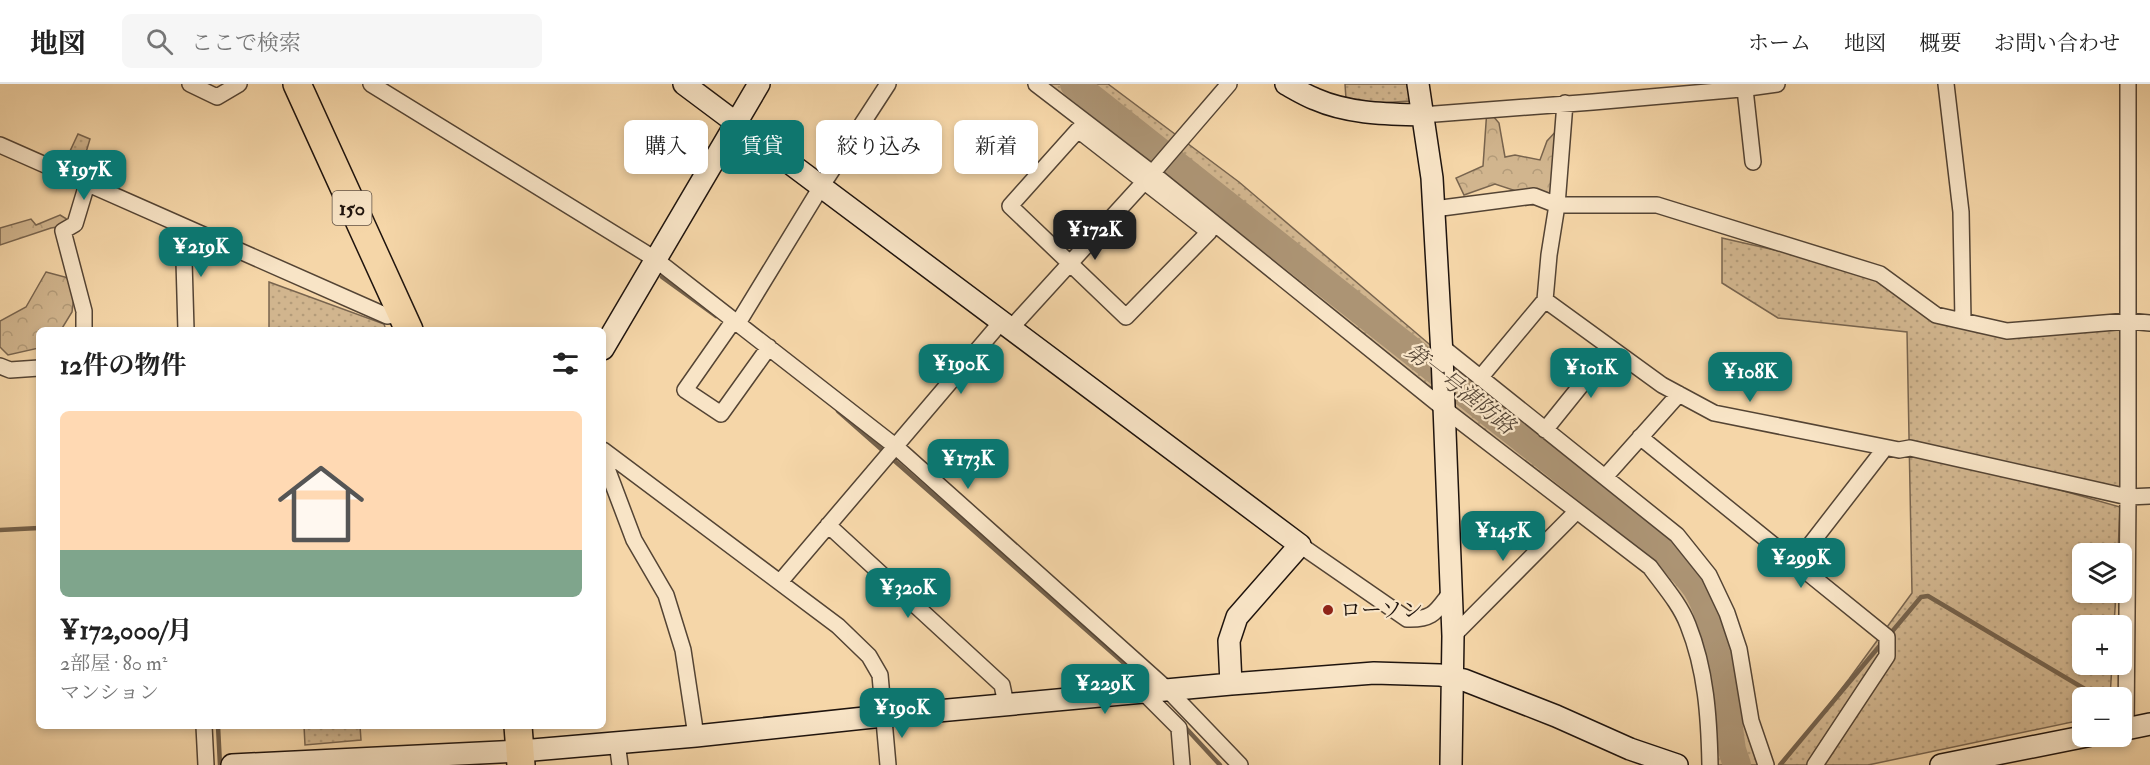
<!DOCTYPE html>
<html lang="ja">
<head>
<meta charset="utf-8">
<style>
	:root { --surface:#fff; --page:#f6f6f6; --text:#222; --muted:#767676; --line:#e0e0e0; --accent:#0f766e }
	body { margin:0; font-family:"IM FELL Double Pica","Noto Serif JP",serif; background:var(--page); color:var(--text); height:100vh; display:flex; flex-direction:column; font-size:22px; white-space:nowrap }
	* { box-sizing:border-box; margin:0 }
	p { font-size:20px; color:var(--muted) }
	.icon { flex:none; width:33px; height:33px; fill:none; stroke:currentColor; stroke-width:2; stroke-linecap:round; stroke-linejoin:round }
	.map { position:relative; flex:1; overflow:hidden }
	.side { position:absolute; left:36px; top:243px; width:570px; height:402px; display:flex; flex-direction:column; background:var(--surface); border-radius:9px; box-shadow:0 3px 9px #0003 }
	.side>* { flex:none }
	.guide { position:absolute; left:624px; top:36px; width:570px; height:54px; display:flex; gap:12px }
	.controls { position:absolute; left:2072px; top:459px; display:grid; gap:12px }
	.controls a { display:grid; place-items:center; width:60px; height:60px; border-radius:9px; background:var(--surface); box-shadow:0 3px 9px #0003; font-size:30px }
	.price { position:absolute; translate:-50% -51px; padding:0 14px; border-radius:12px; background:var(--accent); color:#fff; font-size:20px; line-height:39px; filter:drop-shadow(0 2px 3px #0008) }
	.price::after { content:''; position:absolute; left:50%; top:36px; width:18px; height:14px; margin-left:-9px; background:inherit; clip-path:polygon(0 0,100% 0,50% 100%) }
	.price.selected { background:#222; color:#fff }
	ul { padding:0; list-style:none }
	li { display:grid; align-content:center; gap:12px; height:318px; padding:0 24px }
	li span { display:grid; place-items:center; height:186px; border-radius:9px; color:#555 }
	li>.icon { margin-inline-start:auto }
	span .icon { width:108px; height:108px; fill:#fffc; stroke-width:1 }
	li b { font-size:26px }
	h2 { display:flex; justify-content:space-between; align-items:center; height:72px; padding:0 24px; font-size:26px }
	.pill { padding:0 21px; border-radius:9px; background:var(--surface); box-shadow:0 3px 9px #0003; font-size:21px; line-height:54px }
	.pill.selected { background:var(--accent); color:#fff }
	header { display:flex; align-items:center; gap:36px; box-sizing:border-box; height:84px; padding:0 30px; background:var(--surface); border-bottom:2px solid var(--line) }
	header strong { font-size:28px }
	nav { display:flex; gap:33px; margin-inline-start:auto; font-size:21px }
	.search { width:420px; height:54px; background:var(--page); display:flex; align-items:center; gap:15px; box-sizing:border-box; padding:0 21px; border-radius:9px; color:var(--muted); font-size:22px }
	.map>svg:first-child { display:block }
	.green { fill:url(#green-dots); stroke:#78644e; stroke-width:1.5 }
	.forest { fill:url(#forest-crowns); stroke:#78644e; stroke-width:1.5 }
	.lines { fill:none; stroke-linecap:round; stroke-linejoin:round }
	.stream { stroke:#74614b; stroke-width:4.5 }
	.river { stroke:#ac9474; stroke-width:28 }
	.street-casing { stroke:#544434; stroke-width:18 }
	.secondary-casing { stroke:#1f140e; stroke-width:24 }
	.highway-casing { stroke:#1f140e; stroke-width:30 }
	.street { stroke:#f8e4c6; stroke-width:15 }
	.secondary { stroke:#f8e4c6; stroke-width:21 }
	.highway { stroke:#f5d6a8; stroke-width:27 }
	.poi-dot { fill:#8f2418; stroke:#f8e4c6; stroke-width:2 }
	.labels { text-anchor:middle; dominant-baseline:central; stroke-width:4.5; stroke-linejoin:round; paint-order:stroke }
	.shield { fill:#f8e4c6; stroke:#605245; stroke-width:1.5 }
	.shield-label { font-size:20px; font-weight:bold; fill:#1f140e }
	.poi-label { font-size:21px; fill:#1f140e; stroke:#f8e4c6; text-anchor:start }
	.water-label { font-size:22px; font-style:italic; fill:#574737; stroke:#f8e4c6 }
</style>
</head>
<body>
<header>
<strong>地図</strong>
<div class="search"><svg class="icon" aria-label="search" viewBox="0 0 24 24"><circle cx="10" cy="10" r="6"/><path d="M15 15l6 6"/></svg>ここで検索</div>
<nav><a>ホーム</a><a>地図</a><a>概要</a><a>お問い合わせ</a></nav>
</header>
<div class="map">
<svg width="2150" height="681" viewBox="0 0 2150 681">
	<defs>
		<pattern id="green-dots" width="8" height="8" patternUnits="userSpaceOnUse" patternTransform="scale(1.5)"><rect width="8" height="8" fill="#d1b58e"/><path d="M2 2h.1M6 6h.1" fill="none" stroke="#b39b79" stroke-width="1.8" stroke-linecap="round"/></pattern>
		<pattern id="forest-crowns" width="20" height="18" patternUnits="userSpaceOnUse" patternTransform="scale(1.5)"><rect width="20" height="18" fill="#d1b58e"/><path d="M2 6a3 3 0 1 1 6 0M12 15a3 3 0 1 1 6 0" fill="none" stroke="#b39b79"/></pattern>
	</defs>
	<rect width="100%" height="100%" fill="#f5d6a8"/>
	<filter id="stains"><feTurbulence type="fractalNoise" baseFrequency=".00333" numOctaves="4"/><feColorMatrix values="0 0 0 0 .2 0 0 0 0 .09 0 0 0 0 .02 0 0 0 .5 -.17"/></filter>
	<radialGradient id="worn" r=".72"><stop offset=".6" stop-color="#630" stop-opacity="0"/><stop offset="1" stop-color="#630" stop-opacity=".3"/></radialGradient>
	<!-- green -->
	<path class="green" d="M1036,0H1108L1239,98L1442,271L1528,332L1698,478L1729,534L1767,681H1711L1697,569L1650,483L1467,343L1443,312L1315,221Z
		M1345,0H1408L1410,17L1379,19L1346,15Z
		M78,50L90,55L84,75L108,85L101,97L64,80Z
		M1722,154L1880,190L1936,230L2007,247L2128,237V413L1927,368L2120,423L2118,469L2082,470V508L2116,509L2114,541L2082,542V580L2112,581L2110,613L2082,614V636L1868,681H1782L1849,595L1912,509L1907,248L1778,234L1722,199Z
		M269,198L384,240L386,246H269Z
		M304,642H360L361,656L305,661Z"/>
	<!-- forest -->
	<path class="forest" d="M1487,25L1499,39L1505,73L1515,71L1540,76L1547,57L1558,45L1552,119L1495,100L1464,111L1456,94L1483,82Z
		M60,131L75,140L51,144L0,161V144L31,135L36,141Z
		M46,188L76,196L72,228L61,246H39V264L8,271L0,263V237L26,223Z"/>
	<g class="lines">
		<!-- stream -->
		<path class="stream" d="M662,193L716,232
			M838,327L1133,587L1146,601
			M0,446L39,444
			M1890,550L1921,513L1928,512L2100,614
			M218,642L220,681
			M1184,642L1220,681
			M1780,681L1882,559"/>
		<!-- river -->
		<path class="river" d="M1074,0L1661,464C1672,477 1687,490 1697,505C1721,545 1725,620 1732,666L1737,681"/>
		<defs>
			<path id="street" d="M190,0L217,13L239,0
				M371,0L655,175L895,362L1168,606L1240,681
				M1036,0L1152,89L1443,324L1650,483C1663,501 1680,520 1688,541C1706,586 1709,633 1710,681
				M1946,0L1961,128L1963,237
				M1745,5L1753,78
				M1565,19L1557,121L1549,171L1545,216L1662,301L1714,329L1899,366L1910,364L2128,413L2150,412
				M1422,31L1593,18L1741,5L1777,0
				M1078,46L1209,148L1126,233L1010,122Z
				M0,61L387,232L402,230
				M1434,125L1534,112L1557,121H1657L1880,190L1936,231L2007,247L2128,237L2150,239
				M183,142L186,246
				M734,236L685,306L721,330L769,263
				M738,239L821,103L888,0
				M1011,244L1155,86L1229,0
				M84,246V227L63,147L75,140L87,100
				M1441,262L1677,451L1709,491L1727,529L1739,565L1751,637L1766,681
				M0,282L10,286L39,284
				M1480,294L1545,216
				M1545,346L1611,264
				M1640,353L1887,553V572L1815,681
				M603,366L838,542L869,572L880,591L888,681
				M603,374L634,456L666,511L683,566L696,652
				M1605,393L1679,310
				M828,441L1002,601L1006,620
				M1300,461L1407,535C1434,536 1436,527 1451,508
				M1796,479L1885,364
				M780,498L1002,237
				M1453,552L1577,427
				M1143,608L1179,644L1182,681
				M204,642L206,681
				M2126,645L2128,413V0
				M617,658L620,681"/>
			<path id="secondary" d="M684,0L1300,461L1237,533L1229,557L1231,600
				M1286,0C1295,5 1305,11 1315,15C1349,30 1387,30 1422,31
				M1418,0L1432,94L1442,271L1453,552L1451,681
				M603,265L759,0
				M2121,646L2150,640
				M232,681L521,667L696,652L883,632L1231,600L1374,589L1440,591L1464,596L1556,632L1630,665L1677,681
				M1941,681L2087,652"/>
			<path id="highway" d="M297,0L409,246
				M518,642L521,681"/>
		</defs>
		<!-- street casing -->
		<use href="#street" class="street-casing"/>
		<!-- secondary casing -->
		<use href="#secondary" class="secondary-casing"/>
		<!-- highway casing -->
		<use href="#highway" class="highway-casing"/>
		<!-- street -->
		<use href="#street" class="street"/>
		<!-- secondary -->
		<use href="#secondary" class="secondary"/>
		<!-- highway -->
		<use href="#highway" class="highway"/>
	</g>
	<!-- markers -->
	<circle class="poi-dot" cx="1328" cy="526" r="6"/>
	<g class="labels">
		<!-- shield labels -->
		<rect class="shield" x="332.5" y="107" width="39" height="34" rx="4.5"/>
		<g class="shield-label">
			<text x="352" y="124">150</text>
		</g>
		<!-- poi labels -->
		<g class="poi-label">
			<text x="1340" y="526">ローソン</text>
		</g>
		<!-- water labels -->
		<g class="water-label">
			<text transform="translate(1460 305) rotate(38)">第一号湛防路</text>
		</g>
	</g>
	<rect width="100%" height="100%" filter="url(#stains)"/>
	<rect width="100%" height="100%" fill="url(#worn)"/>
</svg>
<div class="controls">
<a><svg class="icon" aria-label="layers" viewBox="0 0 24 24"><path d="M12 4l9 5-9 5-9-5zM3 14l9 5 9-5"/></svg></a>
<a>+</a>
<a>−</a>
</div>
<b class="price" style="left:84px;top:117px">¥197K</b>
<b class="price selected" style="left:1095px;top:177px">¥172K</b>
<b class="price" style="left:201px;top:194px">¥219K</b>
<b class="price" style="left:961px;top:311px">¥190K</b>
<b class="price" style="left:1591px;top:315px">¥101K</b>
<b class="price" style="left:1750px;top:319px">¥108K</b>
<b class="price" style="left:968px;top:406px">¥173K</b>
<b class="price" style="left:1503px;top:478px">¥145K</b>
<b class="price" style="left:1801px;top:505px">¥299K</b>
<b class="price" style="left:908px;top:535px">¥320K</b>
<b class="price" style="left:1105px;top:631px">¥229K</b>
<b class="price" style="left:902px;top:655px">¥190K</b>
<div class="guide">
<a class="pill">購入</a>
<a class="pill selected">賃貸</a>
<a class="pill">絞り込み</a>
<a class="pill">新着</a>
</div>
<section class="side">
<h2>12件の物件<svg class="icon" aria-label="filters" viewBox="0 0 24 24"><path d="M4 7h16M4 17h16"/><circle cx="9" cy="7" r="2"/><circle cx="15" cy="17" r="2"/></svg></h2>
<ul>
<li><span style="background:linear-gradient(#ffd9b3 75%,#7fa58c 0)"><svg class="icon" aria-label="home" viewBox="0 0 24 24"><path d="M3 11l9-7 9 7M6 9v11h12V9"/></svg></span><div><b>¥172,000/月</b><p>2部屋 · 80 m²</p><p>マンション</p></div></li>
</ul>
</section>
</div>
</body>
</html>
